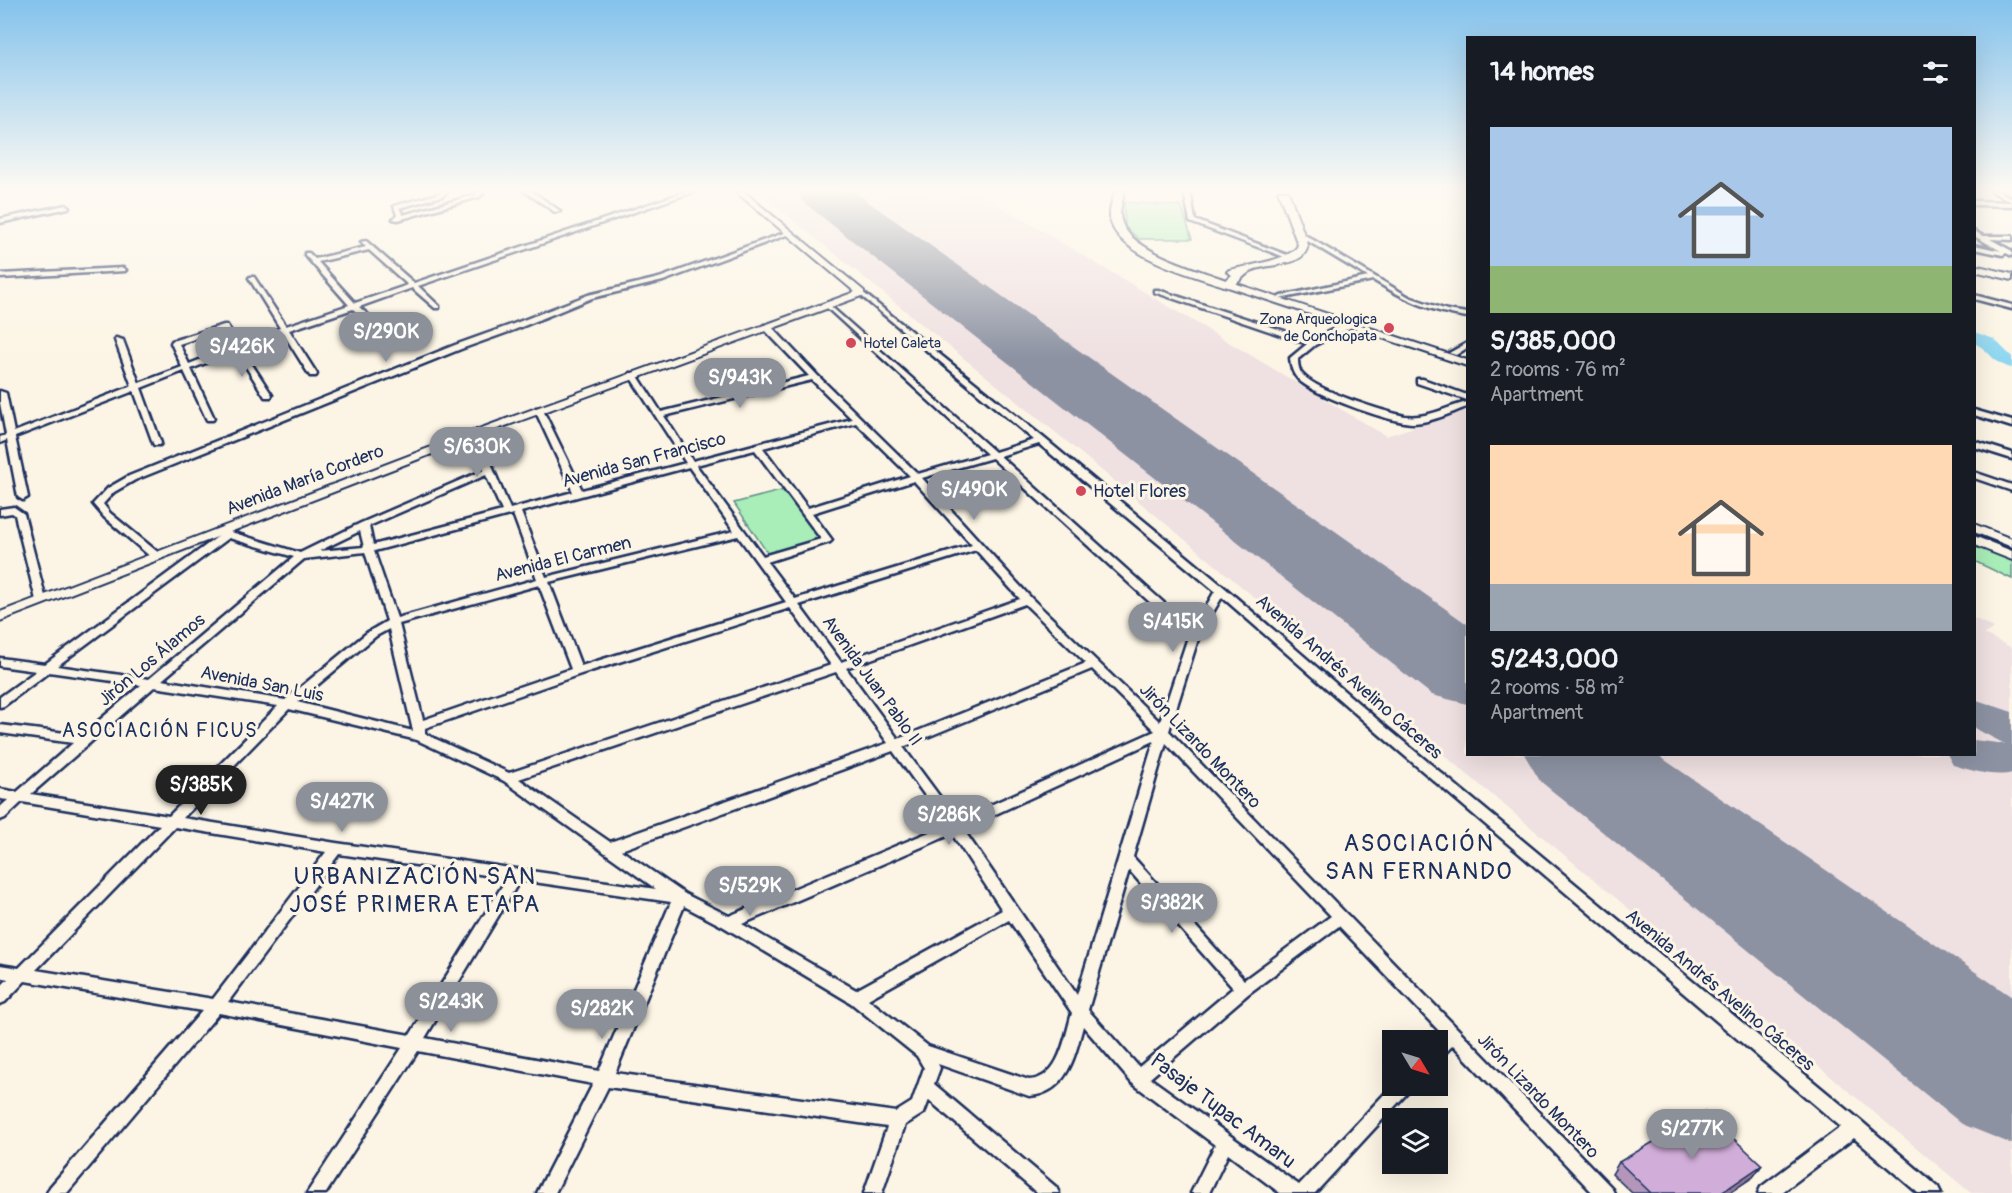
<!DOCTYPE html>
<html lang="en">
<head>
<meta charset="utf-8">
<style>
	:root { --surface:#171b24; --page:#20242c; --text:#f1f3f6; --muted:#9ea1a6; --accent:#8c9099 }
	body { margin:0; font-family:Pangolin,sans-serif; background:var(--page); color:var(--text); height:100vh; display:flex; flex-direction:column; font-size:22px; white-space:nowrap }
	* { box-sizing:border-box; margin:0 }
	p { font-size:20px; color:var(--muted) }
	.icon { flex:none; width:33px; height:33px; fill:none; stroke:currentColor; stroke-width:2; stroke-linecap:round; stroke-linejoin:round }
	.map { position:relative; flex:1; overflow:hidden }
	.sheet { position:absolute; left:1466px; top:36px; width:510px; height:720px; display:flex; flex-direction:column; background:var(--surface); border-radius:0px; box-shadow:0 6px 24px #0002 }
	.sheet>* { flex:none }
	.needle { width:39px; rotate:128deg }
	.fabs { position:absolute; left:1382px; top:1030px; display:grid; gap:12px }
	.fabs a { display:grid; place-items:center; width:66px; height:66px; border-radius:0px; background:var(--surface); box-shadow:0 6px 24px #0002; font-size:30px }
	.price { position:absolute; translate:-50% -51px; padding:0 14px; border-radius:21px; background:var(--accent); color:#fff; font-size:20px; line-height:39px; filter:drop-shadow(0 2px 3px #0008) }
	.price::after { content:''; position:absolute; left:50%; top:36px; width:18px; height:14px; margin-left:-9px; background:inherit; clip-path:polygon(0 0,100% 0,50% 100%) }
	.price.active { background:#222; color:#fff }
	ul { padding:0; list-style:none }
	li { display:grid; align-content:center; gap:12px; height:318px; padding:0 24px }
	li span { display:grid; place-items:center; height:186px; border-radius:0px; color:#555 }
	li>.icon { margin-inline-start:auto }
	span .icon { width:108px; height:108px; fill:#fffc; stroke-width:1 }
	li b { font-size:26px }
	h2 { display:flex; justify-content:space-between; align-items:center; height:72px; padding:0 24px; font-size:26px }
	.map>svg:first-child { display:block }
	.built { fill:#efe0e1 }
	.green { fill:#a9edb8; stroke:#628e8b; stroke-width:1.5 }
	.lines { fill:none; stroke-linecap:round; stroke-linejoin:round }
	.river { fill:#8fd7f1; fill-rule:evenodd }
	.taxiway { fill:#8c92a2; fill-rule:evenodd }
	.runway { fill:#8c92a2; fill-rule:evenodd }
	.minor-casing { stroke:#1b2f5e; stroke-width:5 }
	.tertiary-casing { stroke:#1b2f5e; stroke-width:4 }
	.trunk-casing { stroke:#1b2f5e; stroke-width:4 }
	.minor { fill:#fcf5e5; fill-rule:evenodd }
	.tertiary { fill:#fcf5e5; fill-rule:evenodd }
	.trunk { fill:#fcf5e5; fill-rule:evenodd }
	.wall { fill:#b496bb; stroke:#1b2f5e; stroke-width:1.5 }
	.shaded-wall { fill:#927a98; stroke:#1b2f5e; stroke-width:1.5 }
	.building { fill:#d1aed9; stroke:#1b2f5e; stroke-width:1.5 }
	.poi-dot { fill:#d1495b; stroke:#fcf5e5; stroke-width:2 }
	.labels { text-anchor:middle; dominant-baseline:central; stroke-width:6; stroke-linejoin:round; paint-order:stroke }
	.far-poi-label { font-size:15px; fill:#1b2f5e; stroke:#fcf5e5; text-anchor:end }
	.street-label { font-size:18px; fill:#1b2f5e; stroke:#fcf5e5 }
	.poi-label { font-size:18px; fill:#1b2f5e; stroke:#fcf5e5; text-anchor:start }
	.neighbourhood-label { font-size:20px; letter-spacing:1.5px; fill:#1b2f5e; stroke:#fcf5e5 }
	.near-street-label { font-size:21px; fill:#1b2f5e; stroke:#fcf5e5 }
	.near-neighbourhood-label { font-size:24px; letter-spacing:1.5px; fill:#1b2f5e; stroke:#fcf5e5 }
</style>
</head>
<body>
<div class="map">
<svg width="2012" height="1193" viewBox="0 0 2012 1193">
	<rect width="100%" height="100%" fill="#fcf5e5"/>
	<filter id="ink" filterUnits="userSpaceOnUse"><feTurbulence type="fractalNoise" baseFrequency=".0167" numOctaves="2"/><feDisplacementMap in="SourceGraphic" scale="12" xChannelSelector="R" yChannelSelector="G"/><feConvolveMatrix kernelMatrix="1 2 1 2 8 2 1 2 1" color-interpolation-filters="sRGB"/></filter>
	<g filter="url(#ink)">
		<!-- built -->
		<path class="built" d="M757,191H975L1386,436L1467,410V754H1974V618L1994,628L1984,634L2012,648V1193H1971L1065,440Z"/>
		<!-- green -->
		<path class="green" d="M1124,202L1181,206L1192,239H1139L1125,227Z
			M784,490L821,539L768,554L734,503Z
			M1974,544L2012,560V579L1974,561Z"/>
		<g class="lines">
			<!-- river -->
			<path class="river" d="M1974,332L1994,339L2012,357V368C1993,364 1990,350 1974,343Z"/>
			<!-- taxiway -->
			<path class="taxiway" d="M1974,699L2012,712V773C1994,778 1971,770 1953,765L1947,754H1974V740L2005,744L1974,728Z
				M1600,754H1642L1645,774L1667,805L1661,817L1645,822L1629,817L1603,775Z
				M2012,1051V1103L2011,1104L1991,1096L1983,1078L1992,1059Z"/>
			<!-- runway -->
			<path class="runway" d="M796,191H853L1467,624V704L1432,695L803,202Z
				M1524,754H1656L2012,997V1144L1962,1124L1540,781Z"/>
			<defs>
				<path id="minor" d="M442,191H448L442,196L399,208L403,215L475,195L477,194L474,191H480L483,194L479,197L398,220L393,219L397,215L394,206L438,194Z
					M524,191H531L560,211L555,212Z
					M688,191H696L418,286L439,306V308H435L412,288L359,307L395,338V342H389L353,309L289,330L317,374L316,376H310L283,333L242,349L272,395L271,397H265L236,351L191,369L214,418L213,420H207L206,418L184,371L141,388L161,443L160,445H154L153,443L134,391L15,437L28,497L23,500L18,497L7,440L0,443V437L6,435L0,403V391L6,393L14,432L132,386L115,340L116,338L123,340L139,383L182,367L171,343L172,341L224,325H227L239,344L280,328L249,278L250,277H254L286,326L349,305L305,255V253H309L315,259L366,247L361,242L366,241L414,283ZM369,250L408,285L355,303L318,262ZM222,330L233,347L189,364L179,344Z
					M1184,191H1190L1195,220L1295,258L1290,259L1190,222Z
					M1991,191H1998L2012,198V202Z
					M1974,201L2012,202V206L1974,205Z
					M66,205L69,207L68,208L0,223V219Z
					M1298,231L1409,297L1447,310L1467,313V317C1431,312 1404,299 1373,280L1279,299V297L1281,296L1368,277L1296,234L1295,233Z
					M1974,231L1983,236H2012V240L1990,239L2012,251V256L2006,253L2003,255L1974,249V245L2001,251L1974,236Z
					M787,232L792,233L663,281L592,298L514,330L461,349L135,480L114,492L103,504L110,513L160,554L161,556L160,558H152L104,517L93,504L108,488L129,476L455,345L508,326L588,295L659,278Z
					M123,268L126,270L125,271L0,278V274Z
					M1154,290H1158L1312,340L1352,320H1358V324L1315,345L1298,359C1298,365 1299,372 1304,376C1320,392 1382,411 1405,416C1427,419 1446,407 1467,402V407C1450,413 1432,422 1414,423C1391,423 1313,395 1298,379C1292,373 1291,366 1290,358L1307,344L1154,292Z
					M861,291L1045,439L1225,588L1387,728L1861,1121L1938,1187L1941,1193H1918L1854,1138L1781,1193H1758L1761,1187L1841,1127L1379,734L1222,597L1199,636L1169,731L1611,1187L1614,1193H1593L1453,1045L1443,1055L1437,1057V1041H1435L1442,1034L1339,926L1248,994L1150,1078L1299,1185L1392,1086H1411L1409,1091L1315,1193H1280L1228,1154L1209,1193H1191L1215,1145L1132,1083L1083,1026C1075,1056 1067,1094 1029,1096L938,1064L940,1068L934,1084L1056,1187L1059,1193H1037L929,1100L924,1113L905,1125L882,1193H864L887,1127L608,1087L555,1193H537L593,1084L418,1051L326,1193H307L402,1048L219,1013L67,1193H47L50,1187L202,1011L25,981L5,1002L0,1004V987L8,979L0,977V965L19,968L160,825L22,802L5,818L0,820V807L8,800L0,799V789L17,792L73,743L0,733V725L82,735L141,685L49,672L4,706L0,707V697L36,671L0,666V658L45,664L220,535L214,532L216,530L231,532L300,553L361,523L484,470L473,433L474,431H480L481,433L494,471L510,509L573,492L535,410L536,408H539L543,410L582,490L686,463L629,375L630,373H636L661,412L809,376L764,329V325H770L817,375L918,474L987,454L825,306L823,305L827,303L995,452L1034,440L859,294L858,293ZM812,380L852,419L693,461L664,416ZM856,423L910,476L808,508L763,448ZM1039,444L1215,591L1193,629L1000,456ZM755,450L821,539L763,556L696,465ZM992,458L1188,637L1160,722L1031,598L922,478ZM689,467L734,531L546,577L521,512ZM486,475L502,511L373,545L369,526ZM914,481L972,545L795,599L767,562L830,542L832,540L812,513ZM513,514L537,579L397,618L374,551ZM360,531L364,547L319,551ZM738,536L786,602L581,666L549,582ZM229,538L294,557L149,679L57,666ZM976,550L1020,599L841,662L799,605ZM365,552L387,621L368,632L285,700L162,680L304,559ZM539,585L571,669L423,720L399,624ZM1025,604L1086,663L898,739L846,668ZM790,608L831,665L509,773L425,734V728L581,674ZM389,629L413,731L297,702L376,636ZM1092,669L1155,731L957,820L903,747ZM836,672L888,743L610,842L519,779ZM154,687L278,706L169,816L31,794ZM289,709L417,740L504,781L656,889L336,843L183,818ZM1154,741L1077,995L963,829ZM1166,743L1331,916L1244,980L1133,857ZM893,751L946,825L729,916L685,894L621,850ZM175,827L326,852L213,999L36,970ZM952,834L1002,910L856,990L742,924ZM339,854L507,878L410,1035L228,1002ZM1129,870L1233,988L1139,1067L1088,1010ZM520,880L671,902L599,1071L425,1038ZM684,906L724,927L851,1003L917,1056L924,1068L912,1102L896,1112L615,1073ZM1009,920L1072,1013C1065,1036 1060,1079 1029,1080L928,1046L868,999Z
					M1974,295L2012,305V309L1974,299Z
					M1467,343V348L1456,355L1449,353Z
					M1417,379H1423L1467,395V400L1417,383Z
					M1974,410L2012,421V427L1974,415Z
					M1974,441L2012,453V459L1974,447Z
					M1974,472L2012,485V491L1974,478Z
					M14,507L24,514L46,600L45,602L41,603L36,600L15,515L12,513L0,515V509Z"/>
				<path id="tertiary" d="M735,191H743L864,291V295L481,435L0,621V612L473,431L855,292Z
					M1225,282H1231L1467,360V366L1225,286Z
					M1974,524L2012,539V547L1974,532Z
					M1974,536L2012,551V560L1974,545Z"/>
				<path id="trunk" d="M1115,191H1125C1122,201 1118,213 1122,223C1132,252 1200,270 1226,280L1232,275L1227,272L1229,270C1245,266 1292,260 1298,245L1278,191H1288L1308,245C1304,269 1268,262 1251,271C1242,276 1236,289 1224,286C1193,276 1122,257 1111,223C1108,213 1112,201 1115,191Z
					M1974,265L2012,274V280L1974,271Z"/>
			</defs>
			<!-- minor casing -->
			<use href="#minor" class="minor-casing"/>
			<!-- tertiary casing -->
			<use href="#tertiary" class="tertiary-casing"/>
			<!-- trunk casing -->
			<use href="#trunk" class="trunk-casing"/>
			<!-- minor -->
			<use href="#minor" class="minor"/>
			<!-- tertiary -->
			<use href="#tertiary" class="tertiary"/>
			<!-- trunk -->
			<use href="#trunk" class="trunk"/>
		</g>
		<!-- wall -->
		<path class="wall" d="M1619,1162L1762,1165L1753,1177L1729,1193H1632L1612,1174Z"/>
		<!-- shaded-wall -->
		<path class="shaded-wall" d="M1762,1165L1753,1177L1729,1193H1721Z"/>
		<!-- building -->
		<path class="building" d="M1705,1112L1762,1165L1721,1193H1651L1619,1162Z"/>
	</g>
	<!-- sky -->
	<linearGradient id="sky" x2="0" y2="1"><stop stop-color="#84c2ec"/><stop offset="0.53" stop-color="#fefaf3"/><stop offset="1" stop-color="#fefaf3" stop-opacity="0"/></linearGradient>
	<rect width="2012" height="358" fill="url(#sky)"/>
	<!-- markers -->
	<g class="poi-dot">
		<circle cx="1389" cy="328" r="6"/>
		<circle cx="851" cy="343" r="6"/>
		<circle cx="1081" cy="491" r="6"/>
	</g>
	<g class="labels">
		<!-- far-poi labels -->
		<g class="far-poi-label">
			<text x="1377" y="319">Zona Arqueologica<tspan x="1377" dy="17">de Conchopata</tspan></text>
			<text x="863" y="343" text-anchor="start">Hotel Caleta</text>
		</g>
		<!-- street labels -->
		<g class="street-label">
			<text transform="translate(644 460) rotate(-15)">Avenida San Francisco</text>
			<text transform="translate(305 480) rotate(-21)">Avenida María Cordero</text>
			<text transform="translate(563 559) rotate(-14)">Avenida El Carmen</text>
			<text transform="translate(152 660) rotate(-40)">Jirón Los Álamos</text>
			<text transform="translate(1349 677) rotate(41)">Avenida Andrés Avelino Cáceres</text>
			<text transform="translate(872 681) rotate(54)">Avenida Juan Pablo II</text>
			<text transform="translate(262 684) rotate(11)">Avenida San Luis</text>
			<text transform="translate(1200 746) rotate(46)">Jirón Lizardo Montero</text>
			<text transform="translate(1720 990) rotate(40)">Avenida Andrés Avelino Cáceres</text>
			<text transform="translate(1538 1096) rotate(46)">Jirón Lizardo Montero</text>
		</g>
		<!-- poi labels -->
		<g class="poi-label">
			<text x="1093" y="491">Hotel Flores</text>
		</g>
		<!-- neighbourhood labels -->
		<g class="neighbourhood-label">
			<text x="160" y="730">ASOCIACIÓN FICUS</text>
		</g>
		<!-- near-street labels -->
		<g class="near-street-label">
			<text transform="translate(1223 1111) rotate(37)">Pasaje Tupac Amaru</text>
		</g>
		<!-- near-neighbourhood labels -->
		<g class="near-neighbourhood-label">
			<text x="1419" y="843">ASOCIACIÓN<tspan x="1419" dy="28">SAN FERNANDO</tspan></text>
			<text x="415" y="876">URBANIZACIÓN SAN<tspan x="415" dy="28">JOSÉ PRIMERA ETAPA</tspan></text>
		</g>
	</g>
</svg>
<div class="fabs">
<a><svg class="needle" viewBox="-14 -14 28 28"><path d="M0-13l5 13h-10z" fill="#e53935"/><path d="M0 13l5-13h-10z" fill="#9ea1a6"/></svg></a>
<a><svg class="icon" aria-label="layers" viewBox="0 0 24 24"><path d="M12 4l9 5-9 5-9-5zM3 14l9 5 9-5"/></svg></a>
</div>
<b class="price" style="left:386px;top:363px">S/290K</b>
<b class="price" style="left:242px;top:378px">S/426K</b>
<b class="price" style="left:740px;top:409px">S/943K</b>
<b class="price" style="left:477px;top:478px">S/630K</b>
<b class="price" style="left:974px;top:521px">S/490K</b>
<b class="price" style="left:1173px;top:653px">S/415K</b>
<b class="price active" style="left:201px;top:816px">S/385K</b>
<b class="price" style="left:342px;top:833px">S/427K</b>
<b class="price" style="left:949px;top:846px">S/286K</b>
<b class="price" style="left:750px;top:917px">S/529K</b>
<b class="price" style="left:1172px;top:934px">S/382K</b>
<b class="price" style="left:451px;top:1033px">S/243K</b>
<b class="price" style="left:602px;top:1040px">S/282K</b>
<b class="price" style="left:1692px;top:1160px">S/277K</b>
<section class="sheet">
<h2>14 homes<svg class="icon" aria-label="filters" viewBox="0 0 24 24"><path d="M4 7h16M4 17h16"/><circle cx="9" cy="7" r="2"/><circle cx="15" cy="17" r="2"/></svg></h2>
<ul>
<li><span style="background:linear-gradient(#a9c7e8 75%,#8fb573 0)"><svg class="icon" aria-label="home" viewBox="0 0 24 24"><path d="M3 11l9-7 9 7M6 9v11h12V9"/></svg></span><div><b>S/385,000</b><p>2 rooms · 76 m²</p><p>Apartment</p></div></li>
<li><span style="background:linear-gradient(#ffd9b3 75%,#9aa5b1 0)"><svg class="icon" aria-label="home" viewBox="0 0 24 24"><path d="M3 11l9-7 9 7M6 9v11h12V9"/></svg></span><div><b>S/243,000</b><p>2 rooms · 58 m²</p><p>Apartment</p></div></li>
</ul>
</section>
</div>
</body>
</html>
